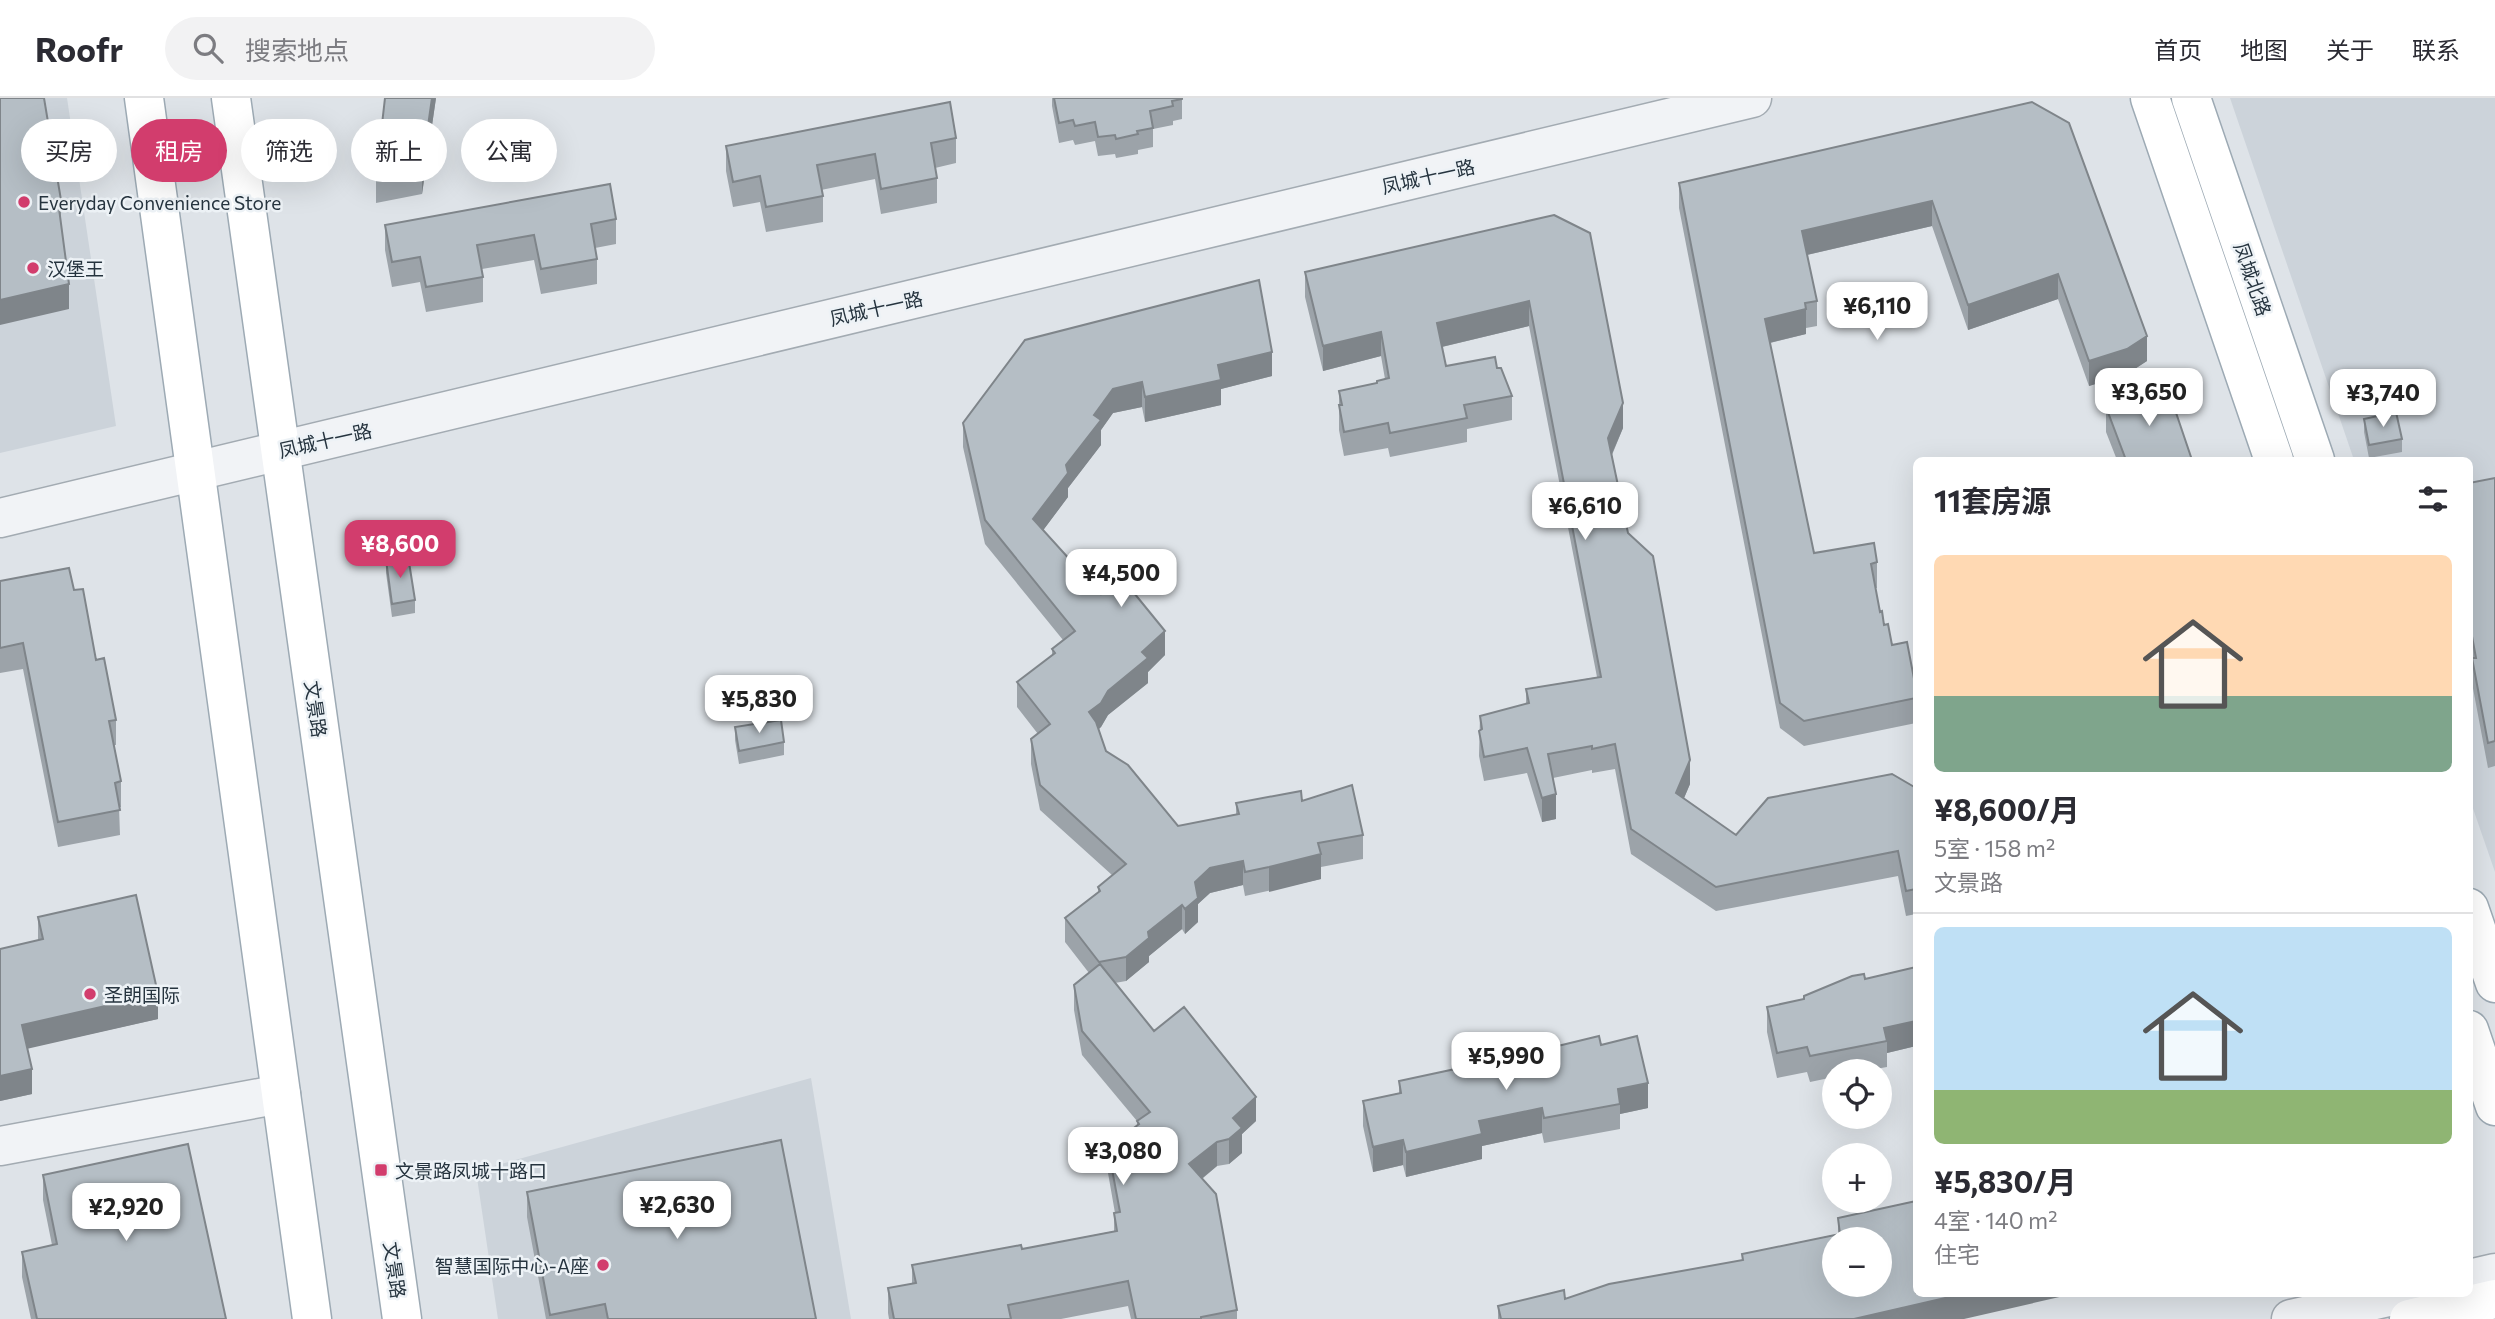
<!DOCTYPE html>
<html lang="zh">
<head>
<meta charset="utf-8">
<style>
	:root { --surface:#fff; --page:#f2f2f3; --text:#2b2b33; --muted:#7c7c81; --line:#e1e1e2; --accent:#d23d6d }
	body { margin:0; font-family:Commissioner,"Noto Sans SC",sans-serif; background:var(--page); color:var(--text); height:100vh; display:flex; flex-direction:column; font-size:26px; white-space:nowrap }
	* { box-sizing:border-box; margin:0 }
	p { font-size:23px; color:var(--muted) }
	.icon { flex:none; width:38px; height:38px; fill:none; stroke:currentColor; stroke-width:2; stroke-linecap:round; stroke-linejoin:round }
	.map { position:relative; flex:1; overflow:hidden }
	.sheet { position:absolute; left:1913px; top:359px; width:560px; height:840px; display:flex; flex-direction:column; background:var(--surface); border-radius:10px; box-shadow:0 7px 28px #0002 }
	.sheet>* { flex:none }
	.hud { position:absolute; left:21px; top:21px; width:665px; height:63px; display:flex; gap:14px }
	.controls { position:absolute; left:1822px; top:961px; display:grid; gap:14px }
	.controls a { display:grid; place-items:center; width:70px; height:70px; border-radius:50%; background:var(--surface); box-shadow:0 7px 28px #0002; font-size:35px }
	.price { position:absolute; translate:-50% -60px; padding:0 16px; border-radius:14px; background:#fff; color:#222; font-size:23px; line-height:46px; filter:drop-shadow(0 2px 4px #0008) }
	.price::after { content:''; position:absolute; left:50%; top:42px; width:21px; height:16px; margin-left:-10px; background:inherit; clip-path:polygon(0 0,100% 0,50% 100%) }
	.price.current { background:var(--accent); color:#fff }
	ul { padding:0; list-style:none }
	li { display:grid; align-content:center; gap:14px; height:371px; padding:0 21px }
	li+li { border-top:2px solid var(--line) }
	li span { display:grid; place-items:center; height:217px; border-radius:10px; color:#555 }
	li>.icon { margin-inline-start:auto }
	span .icon { width:126px; height:126px; fill:#fffc; stroke-width:1 }
	li b { font-size:30px }
	h2 { display:flex; justify-content:space-between; align-items:center; height:84px; padding:0 21px; font-size:30px }
	.chip { padding:0 24px; border-radius:32px; background:var(--surface); box-shadow:0 7px 28px #0002; font-size:24px; line-height:63px }
	.chip.current { background:var(--accent); color:#fff }
	header { display:flex; align-items:center; gap:42px; box-sizing:border-box; height:98px; padding:0 35px; background:var(--surface); border-bottom:2px solid var(--line) }
	header strong { font-size:33px }
	nav { display:flex; gap:38px; margin-inline-start:auto; font-size:24px }
	.search { width:490px; height:63px; background:var(--page); display:flex; align-items:center; gap:18px; box-sizing:border-box; padding:0 24px; border-radius:38px; color:var(--muted); font-size:26px }
	.map>svg:first-child { display:block }
	.built { fill:#ccd3da }
	.lines { fill:none; stroke-linecap:round; stroke-linejoin:round }
	.minor-casing { stroke:#a3abb2; stroke-width:41 }
	.major-casing { stroke:#9daab4; stroke-width:41 }
	.minor { stroke:#f1f3f6; stroke-width:38 }
	.major { stroke:#fff; stroke-width:38 }
	.wall { fill:#9ca3a9 }
	.shaded-wall { fill:#7f858a }
	.building { fill:#b5bec5; stroke:#7f858a; stroke-width:2; fill-rule:evenodd }
	.poi-dot { fill:#d23d6d; stroke:#edf2f6; stroke-width:2.5 }
	.labels { text-anchor:middle; dominant-baseline:central; stroke-width:5; stroke-linejoin:round; paint-order:stroke }
	.street-label { font-size:19px; fill:#26343f; stroke:#edf2f6 }
	.poi-label { font-size:19px; fill:#26343f; stroke:#edf2f6; text-anchor:start }
</style>
</head>
<body>
<header>
<strong>Roofr</strong>
<div class="search"><svg class="icon" aria-label="search" viewBox="0 0 24 24"><circle cx="10" cy="10" r="6"/><path d="M15 15l6 6"/></svg>搜索地点</div>
<nav><a>首页</a><a>地图</a><a>关于</a><a>联系</a></nav>
</header>
<div class="map">
<svg width="2495" height="1221" viewBox="0 0 2495 1221">
	<rect width="100%" height="100%" fill="#dee3e8"/>
	<!-- built -->
	<path class="built" d="M0,0H67L116,328L0,355Z
		M2230,0H2495V774L2469,699V362H2354Z
		M811,980L851,1221H498L476,1073Z"/>
	<g class="lines">
		<defs>
			<path id="minor" d="M0,420L1752,0
				M0,1048L281,996
				M2469,1181L2495,1175
				M2291,1221L2406,1195"/>
			<path id="major" d="M144,0L312,1221
				M231,0L402,1221
				M2150,0L2274,362
				M2191,0L2315,362
				M2469,810L2495,885
				M2469,932L2495,1008
				M2409,1221L2495,1201"/>
		</defs>
		<!-- minor casing -->
		<use href="#minor" class="minor-casing"/>
		<!-- major casing -->
		<use href="#major" class="major-casing"/>
		<!-- minor -->
		<use href="#minor" class="minor"/>
		<!-- major -->
		<use href="#major" class="major"/>
	</g>
	<!-- wall -->
	<path class="wall" d="M0,0L61,102V127L69,211Z
		M436,0L422,96L376,105V79Z
		M1052,0H1182V21L1173,23V27L1153,31V49L1138,52V56L1116,60L1115,56L1098,58L1095,43L1075,47L1073,42L1059,45L1052,8Z
		M2032,4L2147,263L2127,276L2089,288L2058,201L1968,232L1932,128L1807,157L1817,203V228L1806,230V236L1770,245L1814,455L1877,464V490H1875L1880,514L1892,547L1916,591V625L1804,648L1780,630L1679,110V85Z
		M956,40V65L935,70L937,80V105L881,116L875,81L821,92L823,98V124L766,134L760,104L733,109L726,73V48Z
		M1554,117L1623,330L1612,357L1628,435L1690,686L1684,700L1736,737L1916,690V816L1906,818L1898,778L1716,813L1631,756L1615,671L1592,675V672L1553,680L1556,721L1542,724L1527,675L1484,683L1479,658L1480,618L1526,606V591L1597,579L1529,228L1442,249L1446,268L1497,270L1512,298V322L1467,331V344L1390,359L1388,350L1344,358L1339,332V293L1377,285L1385,281L1381,258L1323,273L1305,199V174Z
		M616,121V146L595,150L597,161V186L541,196L534,162L482,171L483,179V204L426,214L420,184L392,189L385,152V127Z
		M1025,242L1272,278L1221,291V307L1145,324L1142,309L1113,315L1101,332V347L1068,390V399L1043,432L1101,496L1165,557L1148,574V585L1108,617L1101,629L1099,631L1106,653L1178,728L1236,716V705L1302,703L1363,737V761L1321,769V781L1245,798L1243,787L1210,795L1198,806V824L1185,836L1182,831L1149,858V864L1126,883L1115,885L1154,933L1256,1023L1242,1036V1055L1229,1066L1217,1068L1202,1081L1237,1212V1221H1131L1128,1208L1061,1221H889L888,1215V1190L912,1186V1167L1022,1151L1114,1133V1115H1115L1108,1075V1050L1137,1028V1023L1082,957L1074,912V887L1089,875L1065,844V820L1098,794V789L1112,777L1040,712L1031,666V641L1038,636L1017,609V584L1052,557V551L1063,542L985,446L963,349V325Z
		M2106,309L2192,362H2117L2106,334Z
		M2364,321L2402,341V354L2369,360L2364,334Z
		M2495,380V668L2488,670L2472,585V562L2469,547V385Z
		M386,462L415,502V515L392,519L386,475Z
		M0,483L74,492L116,622V647H114L121,683V709H119L120,737L58,749L23,571L0,575Z
		M735,629L784,644V657L739,666L735,642Z
		M38,819L158,921L27,950L32,996L0,1003V851L38,842Z
		M1916,869V948L1887,955V969L1864,973H1834V979L1810,984L1807,974L1777,980L1767,934V909L1804,901L1865,881Z
		M1601,947L1648,1010L1620,1016V1031L1544,1045L1542,1035L1482,1048V1061L1406,1079L1403,1067L1373,1074L1363,1028V1003L1399,995V983Z
		M43,1077L226,1221H31L22,1179V1154L52,1147L43,1102Z
		M527,1094L816,1221H546L527,1119Z
		M1838,1120L1964,1221H1498V1208L1565,1201L1742,1162V1156L1838,1136Z"/>
	<!-- shaded-wall -->
	<path class="shaded-wall" d="M432,0H436L422,96V70Z
		M1932,103V128L1802,158V133Z
		M2058,176V201L1968,232V207Z
		M69,186V211L0,227V202Z
		M1529,203V228L1437,250V225Z
		M1806,211V236L1765,246V221Z
		M1381,234V258L1323,273V248Z
		M2147,238V263L2127,276L2089,288V263Z
		M1272,254V278L1221,291V307L1145,324V299L1218,267Z
		M1142,284V309L1113,315L1101,332V347L1068,390V399L1033,446V421L1066,367L1094,317L1113,291Z
		M1623,305V330L1608,365V340Z
		M1165,533V557L1148,574V585L1108,617L1101,629L1089,639V614L1142,554Z
		M1690,662V686L1676,719V695Z
		M1556,696V721L1542,724V700Z
		M1321,756V781L1269,794V769Z
		M1243,763V787L1210,795L1198,806V824L1185,836V811L1195,784L1210,770Z
		M1182,807V831L1149,858V864L1126,883V859L1148,834Z
		M158,896V921L22,952V927Z
		M1916,923V948L1887,955V943L1884,930Z
		M32,971V996L0,1003V978Z
		M1648,985V1010L1620,1016V1006L1618,991Z
		M1256,999V1023L1242,1036V1055L1229,1066V1041L1233,1020Z
		M1542,1010V1035L1482,1048V1061L1406,1079V1054L1479,1023Z
		M1403,1042V1067L1373,1074V1049Z
		M1217,1044V1068L1189,1091V1066Z
		M1967,1195H2077L1964,1221H1854Z"/>
	<!-- building -->
	<path class="building" d="M0,0H44L61,102L58,103L69,186L0,202Z
		M385,0H432L422,70L376,79Z
		M1054,0H1182V1L1172,3L1173,8L1150,13L1153,30L1137,33L1138,36L1116,41L1115,37L1098,39L1095,24L1075,28L1073,22L1059,25Z
		M950,4L956,40L931,45L937,80L881,91L875,56L817,67L823,98L766,109L760,78L733,84L726,48Z
		M2032,4L2069,25L2147,238L2127,251L2089,263L2058,176L1968,207L1932,103L1802,133L1817,203L1805,205L1806,211L1765,221L1814,455L1874,445L1877,464L1871,466L1880,514L1882,513L1884,527L1888,526L1892,547L1907,544L1916,591V600L1804,623L1780,605L1679,85Z
		M610,86L616,121L591,126L597,161L541,171L534,137L477,147L483,179L426,189L420,159L392,164L385,127Z
		M1554,117L1590,135L1623,305L1608,340L1628,435L1653,458L1690,662L1676,695L1736,737L1768,700L1892,676L1916,690V791L1906,793L1898,753L1716,789L1631,731L1615,646L1592,651V648L1548,656L1556,696L1542,700L1527,650L1484,659L1479,633L1482,631L1480,618L1529,605L1526,591L1601,579L1529,203L1437,225L1446,268L1495,259L1497,270H1501L1512,298L1464,307L1467,320L1390,335L1388,325L1344,334L1339,307H1342L1339,293L1377,285V283L1389,280L1381,234L1323,248L1305,174Z
		M1259,182L1272,254L1218,267L1221,282L1145,299L1142,284L1113,291L1094,317L1101,322L1066,367L1068,375L1033,421L1101,496L1121,479L1165,533L1142,554L1148,560L1108,593L1101,605L1089,614L1096,624L1106,653L1128,667L1178,728L1239,716L1236,705L1301,693L1302,703L1352,687L1363,737L1318,745L1321,756L1269,769L1245,774L1243,763L1210,770L1195,784L1198,800L1185,811L1182,807L1148,834L1149,840L1126,859L1099,864L1065,820L1100,793L1098,789L1126,766L1040,687L1031,641L1050,626L1017,584L1055,555L1052,551L1075,533L985,422L963,325L1025,242Z
		M2146,294H2169L2192,362H2126L2106,309Z
		M2396,314L2402,341L2369,347L2364,321Z
		M2495,380V643L2488,645L2472,560H2476L2469,522V385Z
		M408,458L415,502L392,506L386,462Z
		M69,470L74,492L83,491L96,562L104,560L116,622L109,623L121,683L115,685L120,712L58,724L23,545L0,550V483Z
		M781,622L784,644L739,653L735,629Z
		M136,797L158,896L22,927L32,971L0,978V851L43,841L38,819Z
		M1100,866L1154,933L1184,909L1256,999L1233,1020L1242,1030L1229,1041L1217,1044L1189,1066L1216,1096L1237,1212L1201,1219V1221H1136L1128,1183L1008,1207L1011,1221H894L888,1190L916,1185L912,1167L1021,1147L1022,1151L1117,1133L1114,1115L1120,1114L1108,1050L1139,1026L1137,1023L1150,1014L1082,933L1074,887Z
		M1916,869V923L1884,930L1887,943L1810,958L1807,949L1777,955L1767,909L1804,901V898L1852,878L1864,876L1865,881Z
		M1599,938L1601,947L1637,938L1648,985L1618,991L1620,1006L1544,1020L1542,1010L1479,1023L1482,1036L1406,1054L1403,1042L1373,1049L1363,1003L1401,995L1399,983L1460,970L1461,973L1502,965L1537,954V953Z
		M781,1042L816,1221H608L605,1206L550,1217L527,1094Z
		M188,1046L226,1221H37L22,1154L57,1146L43,1077Z
		M1916,1103V1195H1967L1854,1221H1501L1498,1208L1564,1192L1565,1201L1609,1186L1743,1162L1742,1156L1840,1136L1838,1120ZM1834,1141H1880V1186H1834Z"/>
	<!-- markers -->
	<g class="poi-dot">
		<circle cx="24" cy="104" r="7"/>
		<circle cx="33" cy="170" r="7"/>
		<circle cx="90" cy="896" r="7"/>
		<rect x="374" y="1065" width="14" height="14" rx="3.5"/>
		<circle cx="603" cy="1167" r="7"/>
	</g>
	<g class="labels">
		<!-- street labels -->
		<g class="street-label">
			<text transform="translate(1428 78) rotate(-13)">凤城十一路</text>
			<text transform="translate(2253 181) rotate(71)">凤城北路</text>
			<text transform="translate(876 210) rotate(-13)">凤城十一路</text>
			<text transform="translate(325 342) rotate(-13)">凤城十一路</text>
			<text transform="translate(316 611) rotate(82)">文景路</text>
			<text transform="translate(395 1172) rotate(82)">文景路</text>
		</g>
		<!-- poi labels -->
		<g class="poi-label">
			<text x="38" y="104">Everyday Convenience Store</text>
			<text x="47" y="170">汉堡王</text>
			<text x="104" y="896">圣朗国际</text>
			<text x="395" y="1072">文景路凤城十路口</text>
			<text x="589" y="1167" text-anchor="end">智慧国际中心-A座</text>
		</g>
	</g>
</svg>
<div class="controls">
<a><svg class="icon" aria-label="locate" viewBox="0 0 24 24"><circle cx="12" cy="12" r="6"/><path d="M12 2v4M12 18v4M2 12h4M18 12h4"/></svg></a>
<a>+</a>
<a>−</a>
</div>
<b class="price" style="left:1877px;top:244px">¥6,110</b>
<b class="price" style="left:2149px;top:330px">¥3,650</b>
<b class="price" style="left:2383px;top:331px">¥3,740</b>
<b class="price" style="left:1585px;top:444px">¥6,610</b>
<b class="price current" style="left:400px;top:482px">¥8,600</b>
<b class="price" style="left:1121px;top:511px">¥4,500</b>
<b class="price" style="left:759px;top:637px">¥5,830</b>
<b class="price" style="left:1506px;top:994px">¥5,990</b>
<b class="price" style="left:1123px;top:1089px">¥3,080</b>
<b class="price" style="left:677px;top:1143px">¥2,630</b>
<b class="price" style="left:126px;top:1145px">¥2,920</b>
<div class="hud">
<a class="chip">买房</a>
<a class="chip current">租房</a>
<a class="chip">筛选</a>
<a class="chip">新上</a>
<a class="chip">公寓</a>
</div>
<section class="sheet">
<h2>11套房源<svg class="icon" aria-label="filters" viewBox="0 0 24 24"><path d="M4 7h16M4 17h16"/><circle cx="9" cy="7" r="2"/><circle cx="15" cy="17" r="2"/></svg></h2>
<ul>
<li><span style="background:linear-gradient(#ffd9b3 65%,#7fa58c 0)"><svg class="icon" aria-label="home" viewBox="0 0 24 24"><path d="M3 11l9-7 9 7M6 9v11h12V9"/></svg></span><div><b>¥8,600/月</b><p>5室 · 158 m²</p><p>文景路</p></div></li>
<li><span style="background:linear-gradient(#bfe0f5 75%,#8fb573 0)"><svg class="icon" aria-label="home" viewBox="0 0 24 24"><path d="M3 11l9-7 9 7M6 9v11h12V9"/></svg></span><div><b>¥5,830/月</b><p>4室 · 140 m²</p><p>住宅</p></div></li>
</ul>
</section>
</div>
</body>
</html>
